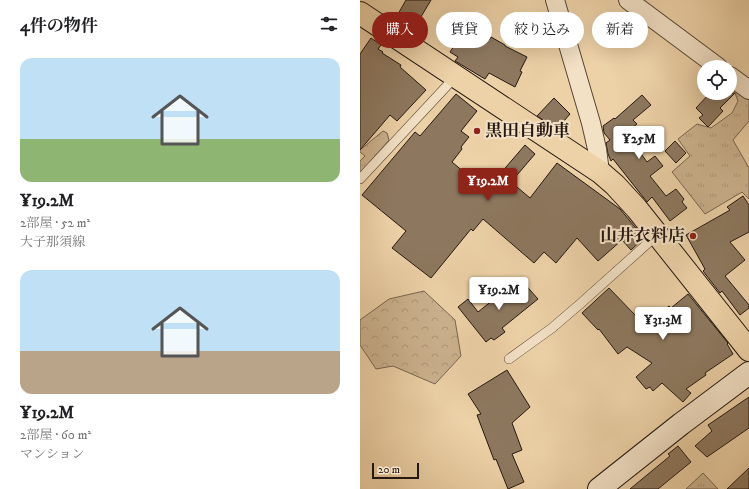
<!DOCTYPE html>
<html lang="ja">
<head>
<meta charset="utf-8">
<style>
	:root { --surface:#fff; --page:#f2f2f2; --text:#202124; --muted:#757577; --accent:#8f2418 }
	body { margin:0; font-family:"IM FELL DW Pica","Noto Serif JP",serif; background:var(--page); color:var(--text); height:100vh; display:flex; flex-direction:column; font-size:15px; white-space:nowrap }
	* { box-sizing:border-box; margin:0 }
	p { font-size:13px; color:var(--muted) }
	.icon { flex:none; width:22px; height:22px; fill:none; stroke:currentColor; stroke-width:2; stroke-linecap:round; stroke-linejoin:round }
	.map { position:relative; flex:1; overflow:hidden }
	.details { display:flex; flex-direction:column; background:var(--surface); width:360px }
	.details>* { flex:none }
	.top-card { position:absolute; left:12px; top:12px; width:317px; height:36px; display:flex; gap:8px }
	.tools { position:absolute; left:337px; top:60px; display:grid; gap:8px }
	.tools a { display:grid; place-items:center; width:40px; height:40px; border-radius:50%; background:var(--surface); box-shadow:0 4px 16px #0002; font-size:20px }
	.scale { position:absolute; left:12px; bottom:10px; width:47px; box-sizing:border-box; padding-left:4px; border:2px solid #251811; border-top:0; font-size:11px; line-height:14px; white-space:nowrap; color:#251811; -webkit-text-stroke:3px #f3e1c6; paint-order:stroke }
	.price { position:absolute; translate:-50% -34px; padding:0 9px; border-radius:4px; background:#fff; color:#222; font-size:13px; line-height:26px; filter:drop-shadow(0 1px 2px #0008) }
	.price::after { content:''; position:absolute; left:50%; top:24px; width:12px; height:9px; margin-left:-6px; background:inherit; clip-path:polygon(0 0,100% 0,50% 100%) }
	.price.on { background:var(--accent); color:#fff }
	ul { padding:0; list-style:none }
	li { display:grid; align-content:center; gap:8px; height:212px; padding:0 20px }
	li span { display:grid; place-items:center; height:124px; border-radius:12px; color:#555 }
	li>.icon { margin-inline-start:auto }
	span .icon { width:72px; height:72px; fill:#fffc; stroke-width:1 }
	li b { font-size:17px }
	h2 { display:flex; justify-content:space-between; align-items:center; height:48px; padding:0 20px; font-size:17px }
	.pill { padding:0 14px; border-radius:18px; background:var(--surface); box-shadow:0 4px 16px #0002; font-size:14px; line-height:36px }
	.pill.on { background:var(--accent); color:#fff }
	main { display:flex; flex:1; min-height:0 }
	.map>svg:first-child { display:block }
	.grass { fill:url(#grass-tufts); stroke:#786550 }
	.forest { fill:url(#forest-crowns); stroke:#786550 }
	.building { fill:#8d785f; stroke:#251811 }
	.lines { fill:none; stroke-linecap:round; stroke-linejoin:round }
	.lane-casing { stroke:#574636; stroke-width:10 }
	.street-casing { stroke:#574636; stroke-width:20 }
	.secondary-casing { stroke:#251811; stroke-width:24 }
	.primary-casing { stroke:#251811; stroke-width:24 }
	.lane { stroke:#f3e1c6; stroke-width:9 }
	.street { stroke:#f3e1c6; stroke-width:18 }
	.secondary { stroke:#f3e1c6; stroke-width:22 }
	.primary { stroke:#edd1a7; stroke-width:22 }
	.poi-dot { fill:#8f2418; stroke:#f3e1c6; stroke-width:1.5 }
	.labels { text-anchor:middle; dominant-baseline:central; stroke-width:4; stroke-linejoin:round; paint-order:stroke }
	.poi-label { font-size:17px; font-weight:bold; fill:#251811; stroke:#f3e1c6; text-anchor:start }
</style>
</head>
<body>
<main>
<section class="details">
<h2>4件の物件<svg class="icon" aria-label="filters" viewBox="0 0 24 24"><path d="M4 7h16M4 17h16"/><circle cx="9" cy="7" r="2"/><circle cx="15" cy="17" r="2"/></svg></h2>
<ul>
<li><span style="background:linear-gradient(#bfe0f5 65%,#8fb573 0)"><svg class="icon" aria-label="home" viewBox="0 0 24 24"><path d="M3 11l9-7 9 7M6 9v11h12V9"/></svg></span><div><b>¥19.2M</b><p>2部屋 · 52 m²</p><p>大子那須線</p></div></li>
<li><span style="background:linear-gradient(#bfe0f5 65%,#b9a48a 0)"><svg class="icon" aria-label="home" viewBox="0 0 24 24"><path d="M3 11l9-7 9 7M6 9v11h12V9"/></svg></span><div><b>¥19.2M</b><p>2部屋 · 60 m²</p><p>マンション</p></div></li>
</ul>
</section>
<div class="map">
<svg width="389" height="489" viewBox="0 0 389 489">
	<defs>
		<pattern id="grass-tufts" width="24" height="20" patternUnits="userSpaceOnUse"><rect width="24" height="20" fill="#cbb28e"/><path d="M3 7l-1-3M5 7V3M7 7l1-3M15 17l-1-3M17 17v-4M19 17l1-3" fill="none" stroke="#ae9879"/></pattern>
		<pattern id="forest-crowns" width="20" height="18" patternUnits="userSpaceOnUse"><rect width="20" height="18" fill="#cbb28e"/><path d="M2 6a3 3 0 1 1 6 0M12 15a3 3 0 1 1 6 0" fill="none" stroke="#ae9879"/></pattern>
	</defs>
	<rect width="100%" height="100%" fill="#edd1a7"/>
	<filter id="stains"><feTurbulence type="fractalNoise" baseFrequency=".005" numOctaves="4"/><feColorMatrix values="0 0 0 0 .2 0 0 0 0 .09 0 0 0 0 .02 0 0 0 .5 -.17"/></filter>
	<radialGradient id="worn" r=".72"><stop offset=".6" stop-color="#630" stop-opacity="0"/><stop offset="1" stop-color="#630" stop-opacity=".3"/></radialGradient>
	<!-- grass -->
	<path class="grass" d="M379,92L389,100V121L373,140L389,168V199L382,192L345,214L312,172L330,156L318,139L337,124L351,128L372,113L378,101L375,93Z
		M23,131L27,133L29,140L0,173V161L5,156L0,152V150Z
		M343,473L358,489H326Z"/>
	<!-- forest -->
	<path class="forest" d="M64,291L95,320L101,356L75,384L33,366L16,369L0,345V320L29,299Z"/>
	<!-- building -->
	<path class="building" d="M46,0H71L52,32L34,21Z
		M123,36L129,40L131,37L145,45V46L167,57L160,71L162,72L155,87L129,73L125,79L95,61L98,57L90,52L100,37L116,48Z
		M11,38L21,45L18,49L23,52L22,53L41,65L40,67L66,90L37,121L30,115L0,150V54Z
		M350,93H375L360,108L363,111L348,127L339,118L343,115L336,108Z
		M96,94L117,111L101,131L109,137L101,147L102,149L92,162L125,190L139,173L140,174L165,145L175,154L151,182L170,198L197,163L260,209L284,238L271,250L262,240L238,261L217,238L196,263L184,252L174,263L123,219L113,231L111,229L71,278L32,248L46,231L2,195L55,132L60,136Z
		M282,95L291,105L273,120L277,124L266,133L287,162L295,156L303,166L290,176L306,196L316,189L324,199L322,202L327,208L310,221L292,197L287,202L253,159L251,161L248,154L246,143L250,140L244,133L243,126L254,118L255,119Z
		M194,98L210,114L197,129L177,116Z
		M315,141L326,153L316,163L305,151Z
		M383,196L389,205V232L370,242L385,260L365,276L389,305V308L380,315L362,291L360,293L343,271L345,269L326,235L370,210L367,207Z
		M162,281L178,299L142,328L145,332L134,340L131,338L126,342L98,307L108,299L118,312L143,292L146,294Z
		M249,288L276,316L279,311L292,320L309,306L311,308L328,294L368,343L367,344L373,354L345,373L346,375L326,389L331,393L323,402L302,383L293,391L290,387L286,389L276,377L292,363L267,347L258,354L239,329L238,330L222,313Z
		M147,370L170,407L152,423L162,450L152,454L164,482L148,489L136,459L134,460L117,415L121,414L108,394Z
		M389,397V428L347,457L335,446L352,431L348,425Z
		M318,446L331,462L298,489H270L310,456L308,454Z
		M389,468V489H367Z"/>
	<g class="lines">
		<defs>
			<path id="lane" d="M0,179L96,76
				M149,359L192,328L220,304L297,235"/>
			<path id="street" d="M195,0L231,123L237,149L240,172
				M268,0L358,67
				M370,76L389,90"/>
			<path id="secondary" d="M239,489L321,424L389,373"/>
			<path id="primary" d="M0,13L240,172L255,185L277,209L389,350"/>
		</defs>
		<!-- lane casing -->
		<use href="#lane" class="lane-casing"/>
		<!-- street casing -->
		<use href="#street" class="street-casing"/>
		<!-- secondary casing -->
		<use href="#secondary" class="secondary-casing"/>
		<!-- primary casing -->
		<use href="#primary" class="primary-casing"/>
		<!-- lane -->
		<use href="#lane" class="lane"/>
		<!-- street -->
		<use href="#street" class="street"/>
		<!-- secondary -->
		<use href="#secondary" class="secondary"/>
		<!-- primary -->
		<use href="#primary" class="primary"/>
	</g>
	<!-- markers -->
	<g class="poi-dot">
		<circle cx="117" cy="131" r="4"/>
		<circle cx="333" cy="236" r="4"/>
	</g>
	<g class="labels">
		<!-- poi labels -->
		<g class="poi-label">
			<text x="125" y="131">黒田自動車</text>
			<text x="325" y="236" text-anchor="end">山井衣料店</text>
		</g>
	</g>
	<rect width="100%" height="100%" filter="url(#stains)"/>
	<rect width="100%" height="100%" fill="url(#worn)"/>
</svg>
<div class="tools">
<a><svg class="icon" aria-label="locate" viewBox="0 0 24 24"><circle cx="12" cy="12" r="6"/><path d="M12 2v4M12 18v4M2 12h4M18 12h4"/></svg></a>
</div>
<div class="scale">20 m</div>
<b class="price" style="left:279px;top:160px">¥25M</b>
<b class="price on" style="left:128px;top:202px">¥19.2M</b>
<b class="price" style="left:139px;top:311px">¥19.2M</b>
<b class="price" style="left:303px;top:341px">¥31.3M</b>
<div class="top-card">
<a class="pill on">購入</a>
<a class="pill">賃貸</a>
<a class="pill">絞り込み</a>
<a class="pill">新着</a>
</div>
</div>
</main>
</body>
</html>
